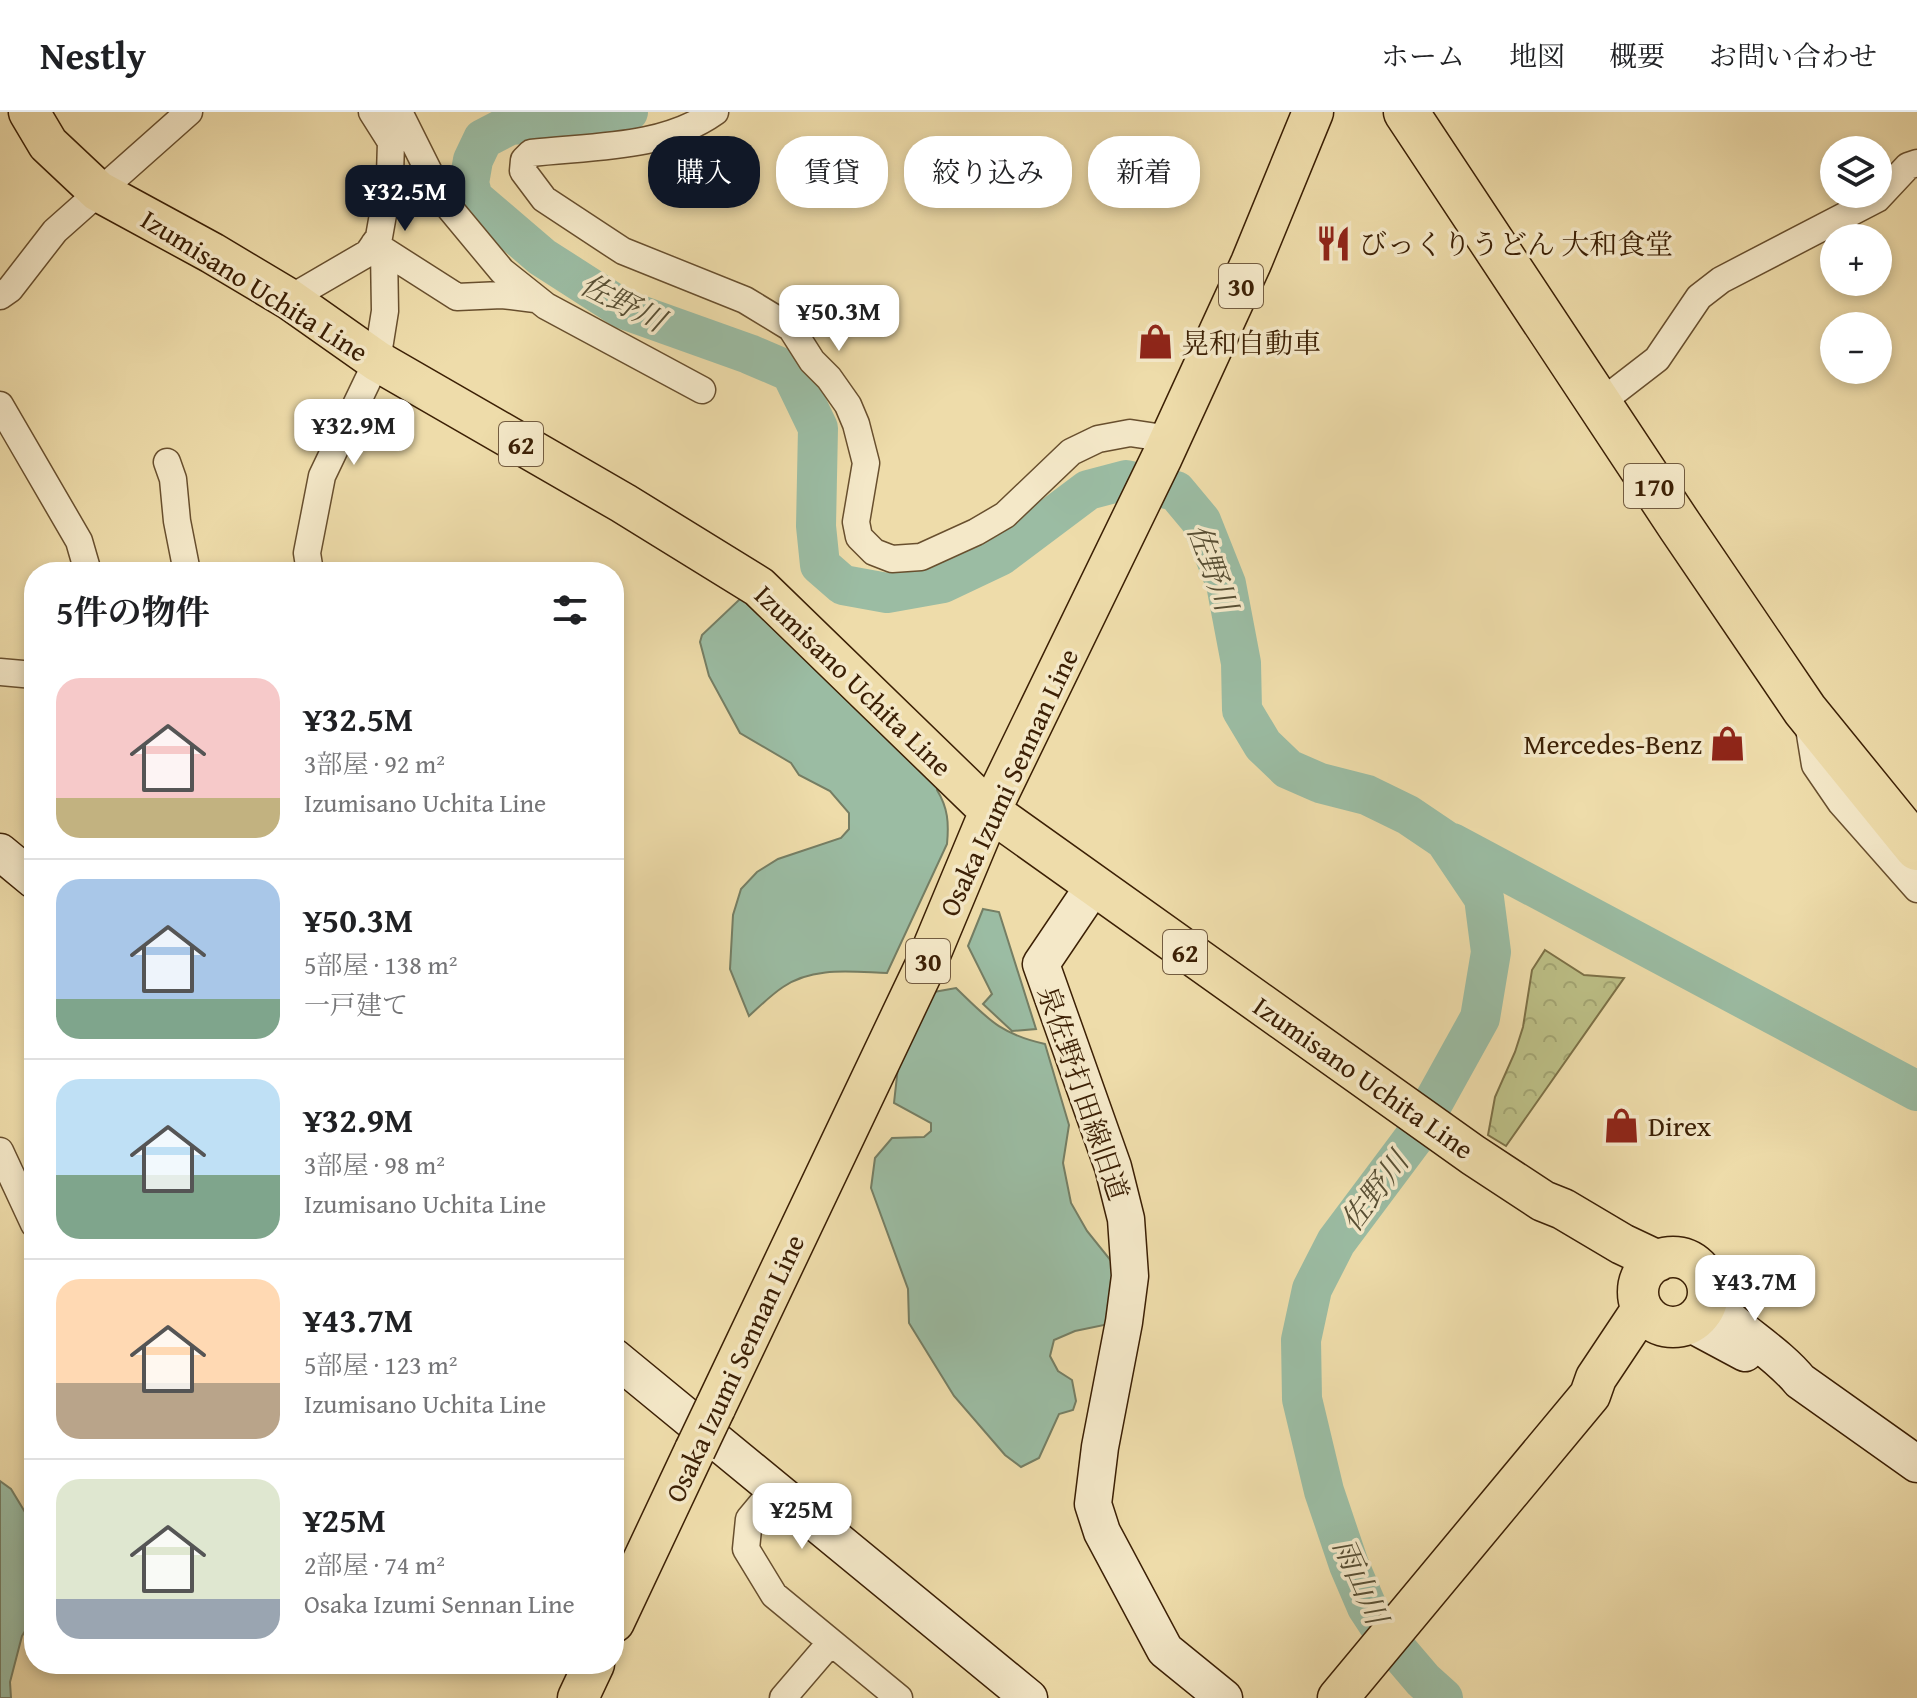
<!DOCTYPE html>
<html lang="ja">
<head>
<meta charset="utf-8">
<style>
	:root { --surface:#fff; --page:#f2f2f2; --text:#202124; --muted:#757577; --line:#e0e0e0; --accent:#111827 }
	body { margin:0; font-family:"Gentium Book Plus","Noto Serif JP",serif; background:var(--page); color:var(--text); height:100vh; display:flex; flex-direction:column; font-size:30px; white-space:nowrap }
	* { box-sizing:border-box; margin:0 }
	p { font-size:26px; color:var(--muted) }
	.icon { flex:none; width:44px; height:44px; fill:none; stroke:currentColor; stroke-width:2; stroke-linecap:round; stroke-linejoin:round }
	.map { position:relative; flex:1; overflow:hidden }
	.sheet { position:absolute; left:24px; top:450px; width:600px; height:1112px; display:flex; flex-direction:column; background:var(--surface); border-radius:32px; box-shadow:0 4px 12px #0003 }
	.sheet>* { flex:none }
	.banner { position:absolute; left:648px; top:24px; width:760px; height:72px; display:flex; gap:16px }
	.buttons { position:absolute; left:1820px; top:24px; display:grid; gap:16px }
	.buttons a { display:grid; place-items:center; width:72px; height:72px; border-radius:50%; background:var(--surface); box-shadow:0 4px 12px #0003; font-size:40px }
	.price { position:absolute; translate:-50% -68px; padding:0 18px; border-radius:16px; background:#fff; color:#222; font-size:26px; line-height:52px; filter:drop-shadow(0 2px 4px #0008) }
	.price::after { content:''; position:absolute; left:50%; top:48px; width:24px; height:18px; margin-left:-12px; background:inherit; clip-path:polygon(0 0,100% 0,50% 100%) }
	.price.current { background:var(--accent); color:#fff }
	ul { padding:0; list-style:none }
	li { display:flex; align-items:center; gap:24px; height:200px; padding:0 32px }
	li+li { border-top:2px solid var(--line) }
	li span { display:grid; place-items:center; flex:none; width:224px; height:160px; border-radius:24px; color:#555 }
	li>.icon { margin-inline-start:auto }
	span .icon { width:96px; height:96px; fill:#fffc; stroke-width:1 }
	li b { font-size:34px }
	h2 { display:flex; justify-content:space-between; align-items:center; height:96px; padding:0 32px; font-size:34px }
	.tag { padding:0 28px; border-radius:32px; background:var(--surface); box-shadow:0 4px 12px #0003; font-size:28px; line-height:72px }
	.tag.current { background:var(--accent); color:#fff }
	header { display:flex; align-items:center; gap:48px; box-sizing:border-box; height:112px; padding:0 40px; background:var(--surface); border-bottom:2px solid var(--line) }
	header strong { font-size:38px }
	nav { display:flex; gap:44px; margin-inline-start:auto; font-size:28px }
	.map>svg:first-child { display:block }
	.forest { fill:url(#forest-crowns); stroke:#7c7046; stroke-width:2 }
	.water { fill:#9bbca3; stroke:#757e64; stroke-width:2 }
	.lines { fill:none; stroke-linecap:round; stroke-linejoin:round }
	.river { stroke:#9bbca3; stroke-width:40 }
	.street-casing { stroke:#684f2e; stroke-width:29 }
	.secondary-casing { stroke:#3c2005; stroke-width:39 }
	.primary-casing { stroke:#3c2005; stroke-width:43 }
	.highway-casing { stroke:#3c2005; stroke-width:47 }
	.street { stroke:#f4e8c8; stroke-width:26 }
	.secondary { stroke:#f4e8c8; stroke-width:36 }
	.primary { stroke:#eedcaa; stroke-width:40 }
	.highway { stroke:#eedcaa; stroke-width:44 }
	.primary-bridge-casing { stroke:#3c2005; stroke-width:43; stroke-linecap:butt }
	.primary-bridge { stroke:#eedcaa; stroke-width:40 }
	.labels { text-anchor:middle; dominant-baseline:central; stroke-width:7; stroke-linejoin:round; paint-order:stroke }
	.shield { fill:#f4e8c8; stroke:#735c40; stroke-width:2 }
	.shield-label { font-size:26px; font-weight:bold; fill:#3c2005 }
	.poi-label { font-size:28px; fill:#3c2005; stroke:#f4e8c8; text-anchor:start }
	.street-label { font-size:28px; fill:#3c2005; stroke:#f4e8c8 }
	.water-label { font-size:30px; font-style:italic; fill:#584f34; stroke:#f4e8c8 }
</style>
</head>
<body>
<header>
<strong>Nestly</strong>
<nav><a>ホーム</a><a>地図</a><a>概要</a><a>お問い合わせ</a></nav>
</header>
<div class="map">
<svg width="1917" height="1586" viewBox="0 0 1917 1586">
	<defs>
		<pattern id="forest-crowns" width="20" height="18" patternUnits="userSpaceOnUse" patternTransform="scale(2)"><rect width="20" height="18" fill="#bcbf86"/><path d="M2 6a3 3 0 1 1 6 0M12 15a3 3 0 1 1 6 0" fill="none" stroke="#a2a472"/></pattern>
	</defs>
	<rect width="100%" height="100%" fill="#eedcaa"/>
	<filter id="stains"><feTurbulence type="fractalNoise" baseFrequency=".0025" numOctaves="4"/><feColorMatrix values="0 0 0 0 .2 0 0 0 0 .09 0 0 0 0 .02 0 0 0 .5 -.17"/></filter>
	<radialGradient id="worn" r=".72"><stop offset=".6" stop-color="#630" stop-opacity="0"/><stop offset="1" stop-color="#630" stop-opacity=".3"/></radialGradient>
	<!-- forest -->
	<path class="forest" d="M1545,838L1584,863L1624,866L1506,1034L1488,1023L1495,985L1515,940L1523,915L1532,858Z"/>
	<!-- water -->
	<path class="water" d="M741,486L940,669L937,678C948,696 949,711 947,732L887,861C853,860 813,854 783,875C771,883 760,894 749,904L730,857L733,803L741,777L757,760L778,747L841,726L849,717V701L830,679L799,663L791,651L740,621L709,564L700,530L702,523Z
		M983,797L999,800L1036,917L1012,919L983,892L992,882L968,834Z
		M956,876C988,907 1000,922 1045,932L1069,1013L1063,1051L1071,1091L1087,1119L1116,1155L1109,1212L1075,1219L1054,1228L1050,1244L1058,1259L1072,1268L1076,1289L1073,1298L1059,1302L1039,1346L1021,1355L1005,1343L954,1284L909,1211L908,1177L871,1076L875,1046L892,1026L924,1025L931,1019V1011L894,991L898,955L934,880Z
		M0,1369L11,1377L34,1415V1505L22,1524L10,1570L11,1586H0Z"/>
	<g class="lines">
		<!-- river -->
		<path class="river" d="M628,0L596,6L510,13L483,27L473,48L469,71L473,86L542,145L623,197L749,242L791,260L818,316L816,414L820,453L843,473L887,481L943,471L1000,444L1088,378L1126,368L1176,379L1201,409L1226,472L1241,551L1242,598L1263,633L1288,657L1320,671L1367,683L1408,703L1445,728L1484,786L1491,840L1480,906L1413,1027L1336,1130L1312,1177L1301,1228L1302,1287L1324,1379L1349,1453L1367,1495L1388,1527L1423,1568L1443,1586
			M1452,731L1917,979"/>
		<defs>
			<path id="street" d="M399,0L443,88L502,159L546,194L702,278
				M715,0C663,37 592,34 531,41L524,48L523,59L544,87L623,139L745,188L791,216L812,249L829,266L848,293L856,312L866,351L856,410L859,425L874,440L892,447L921,445L976,420L1005,403L1071,340L1098,327L1130,321L1170,327
				M374,132L457,185L502,183L535,187
				M0,184L10,177L55,119L189,0
				M289,187L368,141L379,125L390,63L391,30L372,0
				M1600,291L1657,247L1699,185L1721,168L1877,87L1908,54L1917,51
				M0,293L79,429L88,460
				M167,350L173,367L177,409L187,460
				M310,460L307,441L322,364L377,249L385,199L384,139
				M0,560L34,563
				M1808,610L1815,653L1841,691L1917,777
				M0,1039L34,1112
				M774,1377L749,1407L746,1437L774,1483L899,1586
				M783,1586L831,1530"/>
			<path id="secondary" d="M0,740L34,768
				M1093,775L1041,852L1113,1055L1126,1107L1130,1164L1124,1210L1100,1335L1093,1392L1102,1420L1165,1538L1224,1586
				M1708,1184C1733,1218 1773,1236 1800,1269L1917,1352
				M1689,1211L1745,1241
				M614,1245L1029,1586"/>
			<path id="primary" d="M29,0L48,32L98,79L212,141L289,187L377,249L623,391L759,475L990,699L1473,1043L1543,1089L1563,1097L1622,1132L1658,1149
				M1638 1180a35 35 0 1 1 70 0a35 35 0 1 1-70 0Z
				M715,1296L927,850L990,699L1162,345L1251,151L1313,0
				M614,1510L695,1338
				M578,1586L594,1552
				M1338,1586L1590,1283L1596,1266L1642,1197"/>
			<path id="highway" d="M1406,0L1680,414L1805,598L1917,736"/>
		</defs>
		<!-- street casing -->
		<use href="#street" class="street-casing"/>
		<!-- secondary casing -->
		<use href="#secondary" class="secondary-casing"/>
		<!-- primary casing -->
		<use href="#primary" class="primary-casing"/>
		<!-- highway casing -->
		<use href="#highway" class="highway-casing"/>
		<!-- street -->
		<use href="#street" class="street"/>
		<!-- secondary -->
		<use href="#secondary" class="secondary"/>
		<!-- primary -->
		<use href="#primary" class="primary"/>
		<!-- highway -->
		<use href="#highway" class="highway"/>
		<defs>
			<path id="primary-bridge" d="M695,1338L715,1296"/>
		</defs>
		<!-- primary-bridge casing -->
		<use href="#primary-bridge" class="primary-bridge-casing"/>
		<!-- primary-bridge -->
		<use href="#primary-bridge" class="primary-bridge"/>
	</g>
	<!-- icons -->
	<defs>
		<symbol id="restaurant-bare" viewBox="-9 -9 18 18"><path d="M-5-6h1v4h1v-4h1v4h1v-4h1v5L-1.5 .5V6h-2V.5L-5-1ZM5-6V6H3V1.5H1.5Q1.5-4 5-6Z" fill="#8f2418" stroke="#f4e8c8" stroke-width="2.5" paint-order="stroke"/></symbol>
		<symbol id="shop-bare" viewBox="-9 -9 18 18"><path d="M-5-2.5h2.3a2.7 3.5 0 0 1 5.4 0H5L5.5 6h-11ZM-1.5-2.5h3a1.5 2.3 0 0 0-3 0Z" fill="#8f2418" stroke="#f4e8c8" stroke-width="2.5" paint-order="stroke"/></symbol>
	</defs>
	<g fill-rule="evenodd">
		<use href="#restaurant-bare" x="1308" y="106" width="51" height="51"/>
		<use href="#shop-bare" x="1130" y="204" width="51" height="51"/>
		<use href="#shop-bare" x="1702" y="606" width="51" height="51"/>
		<use href="#shop-bare" x="1596" y="988" width="51" height="51"/>
	</g>
	<g class="labels">
		<!-- shield labels -->
		<g class="shield">
			<rect x="1219" y="152" width="44" height="44" rx="6"/>
			<rect x="499" y="310" width="44" height="44" rx="6"/>
			<rect x="1624" y="352" width="60" height="44" rx="6"/>
			<rect x="1163" y="818" width="44" height="44" rx="6"/>
			<rect x="906" y="827" width="44" height="44" rx="6"/>
		</g>
		<g class="shield-label">
			<text x="1241" y="174">30</text>
			<text x="521" y="332">62</text>
			<text x="1654" y="374">170</text>
			<text x="1185" y="840">62</text>
			<text x="928" y="849">30</text>
		</g>
		<!-- poi labels -->
		<g class="poi-label">
			<text x="1359" y="131">びっくりうどん 大和食堂</text>
			<text x="1181" y="230">晃和自動車</text>
			<text x="1702" y="631" text-anchor="end">Mercedes-Benz</text>
			<text x="1648" y="1013">Direx</text>
		</g>
		<!-- street labels -->
		<g class="street-label">
			<text transform="translate(255 173) rotate(32)">Izumisano Uchita Line</text>
			<text transform="translate(854 568) rotate(44)">Izumisano Uchita Line</text>
			<text transform="translate(1008 670) rotate(-65)">Osaka Izumi Sennan Line</text>
			<text transform="translate(1364 965) rotate(35)">Izumisano Uchita Line</text>
			<text transform="translate(1084 981) rotate(71)">泉佐野打田線旧道</text>
			<text transform="translate(734 1256) rotate(-65)">Osaka Izumi Sennan Line</text>
		</g>
		<!-- water labels -->
		<g class="water-label">
			<text transform="translate(623 190) rotate(27)">佐野川</text>
			<text transform="translate(1213 455) rotate(70)">佐野川</text>
			<text transform="translate(1374 1079) rotate(-53)">佐野川</text>
			<text transform="translate(1361 1469) rotate(66)">雨山川</text>
		</g>
	</g>
	<rect width="100%" height="100%" filter="url(#stains)"/>
	<rect width="100%" height="100%" fill="url(#worn)"/>
</svg>
<div class="buttons">
<a><svg class="icon" aria-label="layers" viewBox="0 0 24 24"><path d="M12 4l9 5-9 5-9-5zM3 14l9 5 9-5"/></svg></a>
<a>+</a>
<a>−</a>
</div>
<b class="price current" style="left:405px;top:121px">¥32.5M</b>
<b class="price" style="left:839px;top:241px">¥50.3M</b>
<b class="price" style="left:354px;top:355px">¥32.9M</b>
<b class="price" style="left:1755px;top:1211px">¥43.7M</b>
<b class="price" style="left:802px;top:1439px">¥25M</b>
<div class="banner">
<a class="tag current">購入</a>
<a class="tag">賃貸</a>
<a class="tag">絞り込み</a>
<a class="tag">新着</a>
</div>
<section class="sheet">
<h2>5件の物件<svg class="icon" aria-label="filters" viewBox="0 0 24 24"><path d="M4 7h16M4 17h16"/><circle cx="9" cy="7" r="2"/><circle cx="15" cy="17" r="2"/></svg></h2>
<ul>
<li><span style="background:linear-gradient(#f6c9c9 75%,#c2b280 0)"><svg class="icon" aria-label="home" viewBox="0 0 24 24"><path d="M3 11l9-7 9 7M6 9v11h12V9"/></svg></span><div><b>¥32.5M</b><p>3部屋 · 92 m²</p><p>Izumisano Uchita Line</p></div></li>
<li><span style="background:linear-gradient(#a9c7e8 75%,#7fa58c 0)"><svg class="icon" aria-label="home" viewBox="0 0 24 24"><path d="M3 11l9-7 9 7M6 9v11h12V9"/></svg></span><div><b>¥50.3M</b><p>5部屋 · 138 m²</p><p>一戸建て</p></div></li>
<li><span style="background:linear-gradient(#bfe0f5 60%,#7fa58c 0)"><svg class="icon" aria-label="home" viewBox="0 0 24 24"><path d="M3 11l9-7 9 7M6 9v11h12V9"/></svg></span><div><b>¥32.9M</b><p>3部屋 · 98 m²</p><p>Izumisano Uchita Line</p></div></li>
<li><span style="background:linear-gradient(#ffd9b3 65%,#b9a48a 0)"><svg class="icon" aria-label="home" viewBox="0 0 24 24"><path d="M3 11l9-7 9 7M6 9v11h12V9"/></svg></span><div><b>¥43.7M</b><p>5部屋 · 123 m²</p><p>Izumisano Uchita Line</p></div></li>
<li><span style="background:linear-gradient(#dfe7d0 75%,#9aa5b1 0)"><svg class="icon" aria-label="home" viewBox="0 0 24 24"><path d="M3 11l9-7 9 7M6 9v11h12V9"/></svg></span><div><b>¥25M</b><p>2部屋 · 74 m²</p><p>Osaka Izumi Sennan Line</p></div></li>
</ul>
</section>
</div>
</body>
</html>
